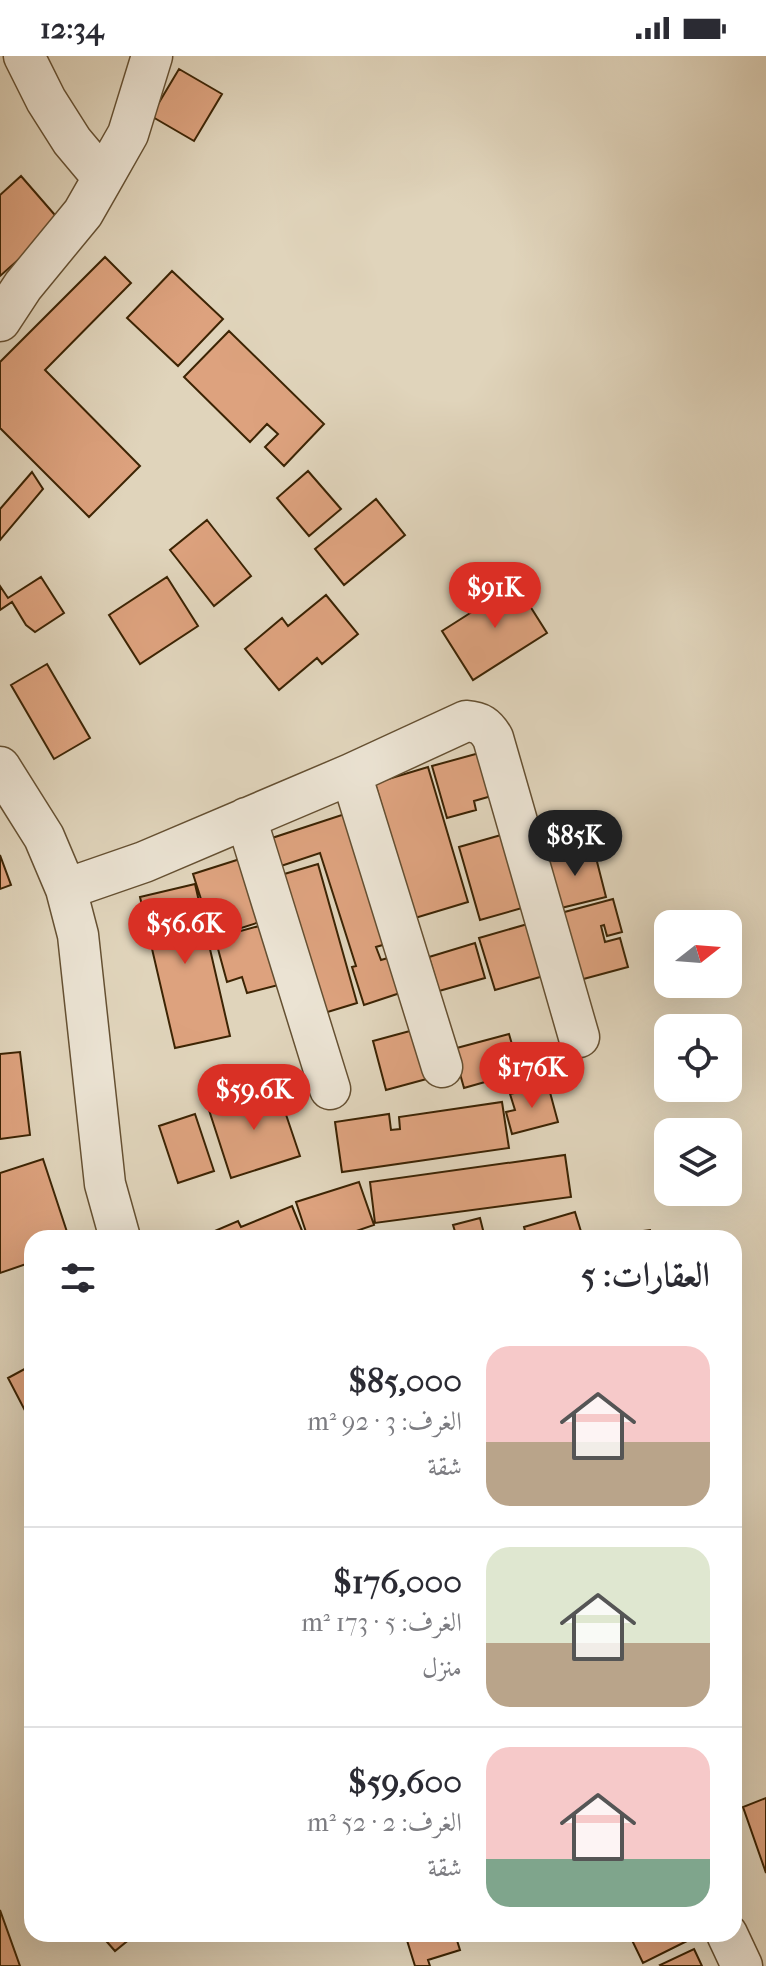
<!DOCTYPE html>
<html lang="ar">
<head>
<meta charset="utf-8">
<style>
	:root { --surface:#fff; --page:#f2f2f3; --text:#2b2b33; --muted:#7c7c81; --line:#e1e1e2; --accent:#d93025 }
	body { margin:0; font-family:"IM FELL French Canon",Amiri,serif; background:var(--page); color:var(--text); direction:rtl; height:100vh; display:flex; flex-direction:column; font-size:30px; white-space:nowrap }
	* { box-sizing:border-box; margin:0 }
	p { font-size:26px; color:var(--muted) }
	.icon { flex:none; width:44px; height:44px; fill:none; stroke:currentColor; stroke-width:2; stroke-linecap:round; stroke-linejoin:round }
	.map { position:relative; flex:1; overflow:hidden; direction:ltr }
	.side { position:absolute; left:24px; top:1174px; width:718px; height:712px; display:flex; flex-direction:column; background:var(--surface); border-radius:24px; box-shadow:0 8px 32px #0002; direction:rtl }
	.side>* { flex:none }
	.needle { width:52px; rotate:73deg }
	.fabs { position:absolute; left:654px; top:854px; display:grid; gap:16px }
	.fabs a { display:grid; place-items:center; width:88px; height:88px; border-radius:16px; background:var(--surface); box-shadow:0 8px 32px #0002; font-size:40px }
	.price { position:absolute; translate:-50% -68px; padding:0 18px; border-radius:28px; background:var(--accent); color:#fff; font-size:26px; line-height:52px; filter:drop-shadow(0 2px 4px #0008) }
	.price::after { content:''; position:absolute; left:50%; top:48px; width:24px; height:18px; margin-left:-12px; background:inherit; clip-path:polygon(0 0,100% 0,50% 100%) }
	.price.on { background:#222; color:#fff }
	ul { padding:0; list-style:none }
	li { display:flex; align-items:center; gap:24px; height:200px; padding:0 32px }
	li+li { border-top:2px solid var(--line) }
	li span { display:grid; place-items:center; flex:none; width:224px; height:160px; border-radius:24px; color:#555 }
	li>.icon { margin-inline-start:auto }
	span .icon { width:96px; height:96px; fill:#fffc; stroke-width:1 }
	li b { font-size:34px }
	h2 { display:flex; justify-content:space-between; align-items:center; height:96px; padding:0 32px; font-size:34px }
	.status { display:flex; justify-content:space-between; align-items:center; height:56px; padding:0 40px; background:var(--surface); direction:ltr }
	.status svg { height:22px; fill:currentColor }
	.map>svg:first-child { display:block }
	.building { fill:#dda27e; stroke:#3c2404; stroke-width:2 }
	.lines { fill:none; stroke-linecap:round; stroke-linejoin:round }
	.minor-casing { stroke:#655032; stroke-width:43 }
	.minor { stroke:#ebe3d3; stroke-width:40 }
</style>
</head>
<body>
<div class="status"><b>12:34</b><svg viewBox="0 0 49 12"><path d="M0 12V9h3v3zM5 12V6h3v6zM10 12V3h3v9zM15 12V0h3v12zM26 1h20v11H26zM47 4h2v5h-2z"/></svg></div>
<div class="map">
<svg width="766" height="1910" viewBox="0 0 766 1910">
	<rect width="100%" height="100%" fill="#e0d4bb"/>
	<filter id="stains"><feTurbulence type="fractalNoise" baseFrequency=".0025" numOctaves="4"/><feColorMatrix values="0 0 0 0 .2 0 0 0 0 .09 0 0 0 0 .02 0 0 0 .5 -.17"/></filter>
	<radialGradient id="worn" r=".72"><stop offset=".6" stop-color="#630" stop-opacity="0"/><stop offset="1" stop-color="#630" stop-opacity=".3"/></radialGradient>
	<!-- building -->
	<path class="building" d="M179,13L222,38L194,85L151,60Z
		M21,120L61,166L0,220V139Z
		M105,201L131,227L45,314L140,410L89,461L0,372V306Z
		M172,215L223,263L178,310L127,262Z
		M229,275L324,368L284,410L265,391L278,378L267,368L250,386L184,321Z
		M308,415L341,453L309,480L277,442Z
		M32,416L43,433L0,484V453Z
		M376,443L405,479L344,529L315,493Z
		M207,464L251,520L214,550L170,494Z
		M511,520L547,577L473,624L442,575L500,538L495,530Z
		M41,521L64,557L35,576L26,569L12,546L0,554V530L8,542Z
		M167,521L198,570L140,608L109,559Z
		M326,539L358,578L322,608L317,602L279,634L245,593L282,562L288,570Z
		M47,608L90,682L54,703L11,629Z
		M483,696L495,739L474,745L476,754L447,762L432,710Z
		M428,711L468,846L415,862L375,727Z
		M354,755L396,885L376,891L381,904L398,899L409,934L364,949L352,911L356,910L320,797L278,811L269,783Z
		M508,777L529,850L480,864L459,791Z
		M593,790L606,841L557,853L544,803Z
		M0,799L11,829L0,833Z
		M240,803L269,863L213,881L193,818Z
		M318,808L357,947L321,958L281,819Z
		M195,828L230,980L175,992L140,841Z
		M613,843L622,876L607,880L604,869L601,870L605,886L620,882L628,911L576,925L557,858Z
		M270,867L286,927L247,937L242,921L227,926L215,882Z
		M531,867L547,919L495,934L479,882Z
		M475,887L485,922L439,935L429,901Z
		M421,972L434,1021L386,1034L373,985Z
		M509,978L520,1016L464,1032L453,993Z
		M20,996L30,1079L0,1083V998Z
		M276,1029L300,1100L231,1122L208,1051Z
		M548,1029L558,1066L512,1078L506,1056L515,1054L510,1038Z
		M502,1046L509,1092L342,1116L335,1066L389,1058L391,1074L400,1073L399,1061Z
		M195,1058L214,1115L178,1127L159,1070Z
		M565,1099L571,1141L375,1167L370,1126Z
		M43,1103L69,1182H32V1206L0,1217V1117Z
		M359,1126L374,1169L336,1182H308L296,1146Z
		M292,1150L305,1182H212L210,1177L238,1165L241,1171Z
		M575,1156L583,1182H527L524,1171Z
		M480,1162L485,1182H457L453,1169Z
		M650,1174L651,1182H596V1181Z
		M32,1309V1368L8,1322Z
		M766,1742V1817L743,1751Z
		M0,1854L20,1910H0Z
		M100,1878H136L115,1895Z
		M405,1878H455L460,1894L428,1904L430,1910H415Z
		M629,1878H683L687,1885L643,1907Z
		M694,1893L702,1910H661L660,1909Z"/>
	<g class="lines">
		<defs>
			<path id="minor" d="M24,0L46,44L72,85L103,122
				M0,265L23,230L83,157L103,122L128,78L152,0
				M0,711L44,781L66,833L78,879L105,1128L120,1182
				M351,718L442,1011
				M246,762L330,1033
				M66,833L144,806L351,718L466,665C480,666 486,670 493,682L579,981
				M727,1878L742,1910"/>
		</defs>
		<!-- minor casing -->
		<use href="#minor" class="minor-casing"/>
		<!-- minor -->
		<use href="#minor" class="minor"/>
	</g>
	<rect width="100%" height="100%" filter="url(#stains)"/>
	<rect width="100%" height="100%" fill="url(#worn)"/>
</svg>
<div class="fabs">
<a><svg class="needle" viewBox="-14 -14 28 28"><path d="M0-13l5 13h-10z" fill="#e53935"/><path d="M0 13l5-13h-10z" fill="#7c7c81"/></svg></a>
<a><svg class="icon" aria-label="locate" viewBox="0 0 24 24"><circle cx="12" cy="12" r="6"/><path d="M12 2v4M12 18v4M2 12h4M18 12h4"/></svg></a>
<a><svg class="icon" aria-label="layers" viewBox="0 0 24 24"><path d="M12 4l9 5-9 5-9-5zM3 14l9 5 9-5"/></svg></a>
</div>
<b class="price" style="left:495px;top:574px">$91K</b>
<b class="price on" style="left:575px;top:822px">$85K</b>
<b class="price" style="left:185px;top:910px">$56.6K</b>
<b class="price" style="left:532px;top:1054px">$176K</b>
<b class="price" style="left:254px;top:1076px">$59.6K</b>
<section class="side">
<h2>العقارات: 5<svg class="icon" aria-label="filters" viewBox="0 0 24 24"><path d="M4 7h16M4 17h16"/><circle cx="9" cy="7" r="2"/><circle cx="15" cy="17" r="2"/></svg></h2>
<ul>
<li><span style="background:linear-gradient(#f6c9c9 60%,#b9a48a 0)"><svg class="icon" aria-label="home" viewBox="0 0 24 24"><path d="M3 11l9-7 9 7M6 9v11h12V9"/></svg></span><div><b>$85,000</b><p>الغرف: 3 · 92 m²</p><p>شقة</p></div></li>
<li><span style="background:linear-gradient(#dfe7d0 60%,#b9a48a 0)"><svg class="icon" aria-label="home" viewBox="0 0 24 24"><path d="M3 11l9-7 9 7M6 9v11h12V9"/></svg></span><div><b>$176,000</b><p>الغرف: 5 · 173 m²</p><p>منزل</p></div></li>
<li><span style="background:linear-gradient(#f6c9c9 70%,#7fa58c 0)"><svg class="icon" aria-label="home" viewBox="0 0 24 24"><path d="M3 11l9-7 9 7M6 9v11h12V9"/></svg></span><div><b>$59,600</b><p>الغرف: 2 · 52 m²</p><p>شقة</p></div></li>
</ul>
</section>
</div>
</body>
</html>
